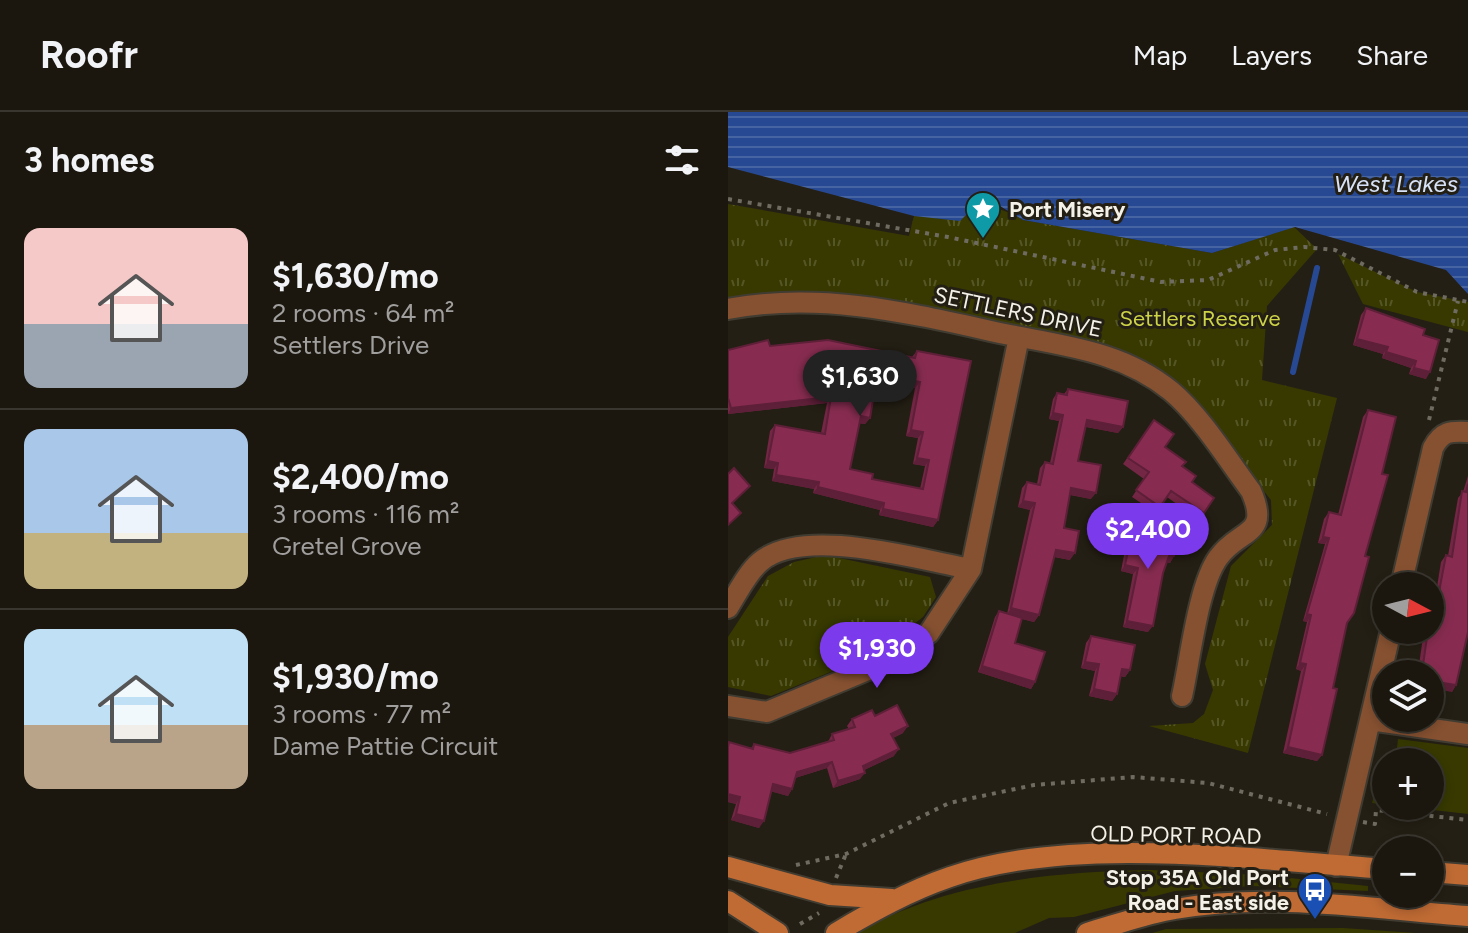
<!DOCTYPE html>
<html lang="en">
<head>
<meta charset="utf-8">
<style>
	:root { --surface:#1b170f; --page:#242018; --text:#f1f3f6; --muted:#a09f9e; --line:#39362f; --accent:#7c3aed }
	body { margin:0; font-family:Figtree,sans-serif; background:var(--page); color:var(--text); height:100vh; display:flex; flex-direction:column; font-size:30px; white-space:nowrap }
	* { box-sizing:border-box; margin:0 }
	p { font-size:26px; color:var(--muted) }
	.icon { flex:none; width:44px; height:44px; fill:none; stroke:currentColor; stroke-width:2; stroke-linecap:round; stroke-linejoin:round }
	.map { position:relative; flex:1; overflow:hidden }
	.details { display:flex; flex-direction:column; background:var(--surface); width:728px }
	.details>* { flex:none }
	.needle { width:52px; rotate:97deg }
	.buttons { position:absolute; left:644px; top:460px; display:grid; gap:16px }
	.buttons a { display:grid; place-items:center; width:72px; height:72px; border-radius:50%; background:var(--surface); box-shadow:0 4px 12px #0003,0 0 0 2px var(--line); font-size:40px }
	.price { position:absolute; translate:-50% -68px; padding:0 18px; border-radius:28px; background:var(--accent); color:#fff; font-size:26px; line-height:52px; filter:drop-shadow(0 2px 4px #0008) }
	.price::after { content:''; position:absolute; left:50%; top:48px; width:24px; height:18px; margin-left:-12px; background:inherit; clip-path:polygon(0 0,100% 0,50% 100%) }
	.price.current { background:#222; color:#fff }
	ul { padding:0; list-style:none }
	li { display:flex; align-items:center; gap:24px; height:200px; padding:0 24px }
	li+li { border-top:2px solid var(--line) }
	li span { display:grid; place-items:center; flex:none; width:224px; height:160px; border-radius:16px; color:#555 }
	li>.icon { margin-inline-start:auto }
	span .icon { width:96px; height:96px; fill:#fffc; stroke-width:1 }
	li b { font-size:34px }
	h2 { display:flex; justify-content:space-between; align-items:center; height:96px; padding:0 24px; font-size:34px }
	header { display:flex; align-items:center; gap:48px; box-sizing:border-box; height:112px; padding:0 40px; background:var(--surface); border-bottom:2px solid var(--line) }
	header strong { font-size:38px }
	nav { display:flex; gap:44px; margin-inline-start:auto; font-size:28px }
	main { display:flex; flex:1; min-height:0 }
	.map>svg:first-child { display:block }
	.grass { fill:#373900 }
	.park { fill:url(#park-tufts) }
	.water { fill:url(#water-rules) }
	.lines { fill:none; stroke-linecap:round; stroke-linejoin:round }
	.stream { stroke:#274993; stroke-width:6 }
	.minor-casing { stroke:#413c32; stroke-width:24 }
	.secondary-casing { stroke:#413c32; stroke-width:24 }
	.path { stroke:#6f6b61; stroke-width:4; stroke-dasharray:4 6; stroke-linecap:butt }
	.minor { stroke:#865131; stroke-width:20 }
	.secondary { stroke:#c06b34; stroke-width:20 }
	.wall { fill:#742645; fill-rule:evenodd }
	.shaded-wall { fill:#5e1f38 }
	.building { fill:#872c50; stroke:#5e1f38; stroke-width:2; fill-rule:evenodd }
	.labels { text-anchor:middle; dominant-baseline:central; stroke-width:6; stroke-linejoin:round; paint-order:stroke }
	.poi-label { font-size:22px; font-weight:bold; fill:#f4f1e9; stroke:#241f14; text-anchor:start }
	.street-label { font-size:22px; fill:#f4f1e9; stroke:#241f14 }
	.park-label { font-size:22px; fill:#cdd347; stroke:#241f14 }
	.water-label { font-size:24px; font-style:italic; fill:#d7e2f7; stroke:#241f14 }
</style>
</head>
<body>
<header>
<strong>Roofr</strong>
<nav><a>Map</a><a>Layers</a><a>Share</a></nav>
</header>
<main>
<section class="details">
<h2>3 homes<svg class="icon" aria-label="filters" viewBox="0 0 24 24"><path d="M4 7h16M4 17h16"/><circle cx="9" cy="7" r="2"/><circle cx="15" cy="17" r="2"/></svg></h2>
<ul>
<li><span style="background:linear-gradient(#f6c9c9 60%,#9aa5b1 0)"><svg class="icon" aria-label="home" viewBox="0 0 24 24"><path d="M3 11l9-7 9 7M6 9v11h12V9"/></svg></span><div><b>$1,630/mo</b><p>2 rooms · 64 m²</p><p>Settlers Drive</p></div></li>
<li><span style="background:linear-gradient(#a9c7e8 65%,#c2b280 0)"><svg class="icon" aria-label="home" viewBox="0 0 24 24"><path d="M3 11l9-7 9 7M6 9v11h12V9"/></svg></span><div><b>$2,400/mo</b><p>3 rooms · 116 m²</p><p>Gretel Grove</p></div></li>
<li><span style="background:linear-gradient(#bfe0f5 60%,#b9a48a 0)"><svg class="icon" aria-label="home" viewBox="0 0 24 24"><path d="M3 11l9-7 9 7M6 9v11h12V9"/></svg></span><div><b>$1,930/mo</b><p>3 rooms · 77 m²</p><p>Dame Pattie Circuit</p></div></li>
</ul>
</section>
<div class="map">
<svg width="740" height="821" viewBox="0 0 740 821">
	<defs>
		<pattern id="park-tufts" width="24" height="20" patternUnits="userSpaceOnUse" patternTransform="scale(2)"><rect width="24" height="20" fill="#373900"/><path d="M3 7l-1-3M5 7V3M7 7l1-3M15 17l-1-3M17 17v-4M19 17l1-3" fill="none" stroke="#555625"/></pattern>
		<pattern id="water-rules" width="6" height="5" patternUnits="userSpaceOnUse" patternTransform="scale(2)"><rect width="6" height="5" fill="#274993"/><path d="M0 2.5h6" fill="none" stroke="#4764a2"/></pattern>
	</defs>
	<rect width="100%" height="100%" fill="#241f14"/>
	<!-- grass -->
	<path class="grass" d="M670,627L740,636V702L670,694H702V650H658V693L644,691L656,644L669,636Z
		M423,758L533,763L640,774V779L524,774L447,779L346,805L321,806L287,821H128C218,770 321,760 423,758Z
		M615,816L688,821H424L438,817Z"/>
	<!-- park -->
	<path class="park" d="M0,92L181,124L186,104C237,111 242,77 295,108L484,141L566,115L589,137L539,194L534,268L609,286L520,641L421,614L465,611L476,602L485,578L477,552L503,454L544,413L543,388L458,282L430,258L375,231L121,182L47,180L0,186Z
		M610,142L689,180L740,190V220L635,192Z
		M97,443L202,465L208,485L195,505L147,542L43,584L0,575V525L40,464L66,450Z"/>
	<!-- water -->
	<path class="water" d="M0,0H740V182L718,158L567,115L484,141L295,108L272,94L248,93L232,109L186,104L0,55Z"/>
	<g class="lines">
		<!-- stream -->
		<path class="stream" d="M565,260L589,156"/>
		<defs>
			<path id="minor" d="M0,197C95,179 185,202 277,222C336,234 394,239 443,279C472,303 500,348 523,379C543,425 511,416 490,446C470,474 462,549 454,584
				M673,474L705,336C714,319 722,319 740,320
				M0,496C9,482 19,461 32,450C75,413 191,448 243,457
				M0,594L39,600L166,547L201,521L243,457L291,225
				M642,608L740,622
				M608,754L663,518"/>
			<path id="secondary" d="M0,755L102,783L164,787
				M702,760L740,763
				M0,789L50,821
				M108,821C145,799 181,779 222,765C346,722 528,748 658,757
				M359,821C387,813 417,802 447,797C543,780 644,797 740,804"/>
		</defs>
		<!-- minor casing -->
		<use href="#minor" class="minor-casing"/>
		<!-- secondary casing -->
		<use href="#secondary" class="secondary-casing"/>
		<!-- path -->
		<path class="path" d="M0,87L220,125L433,170L480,168L547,138L576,135L607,138L689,180L740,190
			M701,308L730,189
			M635,710L647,712L648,698L740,708
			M68,753L118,742L221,691L306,673L405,665L480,671L599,702
			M108,766L118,742
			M72,812L91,801"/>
		<!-- minor -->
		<use href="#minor" class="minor"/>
		<!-- secondary -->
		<use href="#secondary" class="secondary"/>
	</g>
	<!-- wall -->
	<path class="wall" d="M638,196L695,223L698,267L681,262L683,256L654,246L655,242L625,233L633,203Z
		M42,234L184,245L189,239L210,408L205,415L151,403L152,398L85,381L86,377L44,369L46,357L36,356L42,319L47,313L93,321L99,291L0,302V238ZM161,271L187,276L178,324L190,326L185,352L197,354L192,377L144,367L122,357L131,311L137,312L142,306L147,277L156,279Z
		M340,277L395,315L390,321L358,315L350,349L363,387L342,383L336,416L342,448L326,445L311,503L306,510L294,507L287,531L307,570L303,577L250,560L267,505L271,499L279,502L302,398L290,395L294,376L299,370L309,372L312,356L317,350L322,351L331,309L321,307L325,287L329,281L336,282Z
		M640,298L654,362L637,444L619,511L605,576L594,643L589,649L555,641L573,559L568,557L579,510L575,509L597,432L590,431L596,407L601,400L610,403L635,305Z
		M426,308L437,335L454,354L464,370L486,386L471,408L439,385L428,401L404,385L416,367L395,352Z
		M740,364V520L728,573L724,580L702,562H695V560H690L696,518H702L713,450L718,443L720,444L730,386L735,380Z
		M405,416L446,444L442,451L439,450L435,461L420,520L395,515L405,462L393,459L400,422Z
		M363,524L402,558L397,565L392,564L389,582L384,589L361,584L367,559L353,556L358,531Z
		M147,604L175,621L165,626L166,644L136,658L132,667L105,676L99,656L67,666L64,677L60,684L43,679L31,716L3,708L8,692L0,690V632L1,630L23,636L26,632L62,641L100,630L104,622L121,617L119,614L124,607Z"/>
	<!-- shaded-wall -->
	<path class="shaded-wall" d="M629,227L660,235L655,242L625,233Z
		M658,240L688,249L683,256L654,246Z
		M686,256L702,260L698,267L681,262Z
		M162,264L192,270L187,276L158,271Z
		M148,270L161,273L156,279L144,277Z
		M103,285L99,291L0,302L3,296Z
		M325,301L335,303L331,309L321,307Z
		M133,304L142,306L137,312L128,311Z
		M359,308L395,315L390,321L354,314Z
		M183,318L195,320L190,326L178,324Z
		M189,346L201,348L197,354L185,352Z
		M40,349L50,351L46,357L36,356Z
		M48,363L91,370L86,377L44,369Z
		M90,375L156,391L152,398L85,381Z
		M343,376L368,381L363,387L339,382Z
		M295,389L307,391L302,398L290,395Z
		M155,397L210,408L205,415L151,403Z
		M595,425L601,426L597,432L590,431Z
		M328,438L347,441L342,448L323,444Z
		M441,444H446L442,451L437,450Z
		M397,453L410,456L405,462L393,459Z
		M283,496L311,503L306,510L279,503Z
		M579,502L583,503L579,510L575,509Z
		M399,509L425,514L420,520L395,515Z
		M357,550L371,552L367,559L353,556Z
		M572,551L578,552L573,559L568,557Z
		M695,553L699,554L695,560H690Z
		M254,554L307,570L303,577L250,560Z
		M394,557L402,558L397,565L389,563Z
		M702,569L728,573L724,580L702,576Z
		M366,577L389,582L384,589L361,584Z
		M180,614L175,621L159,629L163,622Z
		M560,635L594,643L589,649L555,641Z
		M171,637L166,644L130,661L135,654Z
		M104,650L99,656L64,667L69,660Z
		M137,661L132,667L105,676L110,669Z
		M45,672L64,677L60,684L41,679Z
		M0,682L12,685L8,692L0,690Z
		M8,702L36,709L31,716L3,708Z"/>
	<!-- building -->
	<path class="building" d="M638,196L697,217L695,223L711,228L702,260L686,256L688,249L658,240L660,235L629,227Z
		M40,228L42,234L100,228L187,246L189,239L243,249L210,408L155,397L156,391L90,375L91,370L48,363L50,351L40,349L47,313L97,322L103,285L3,296L0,286V238ZM162,264L192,270L183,318L195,320L189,346L201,348L195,377L144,367L145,362L122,357L133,304L142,306L148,270L161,273Z
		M340,277L400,289L395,315L359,308L350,349L373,353L368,381L343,376L336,416L351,419L347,441L328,438L311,503L283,496L307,391L295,389L299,370L312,373L317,350L325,352L335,303L325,301L329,281L339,283Z
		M640,298L668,305L654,362L660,363L637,444L641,445L626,501L619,511L605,576L609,577L594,643L560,635L578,552L572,551L583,503L579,502L601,426L595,425L601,400L613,403Z
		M426,308L446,322L437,335L458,350L454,354L468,364L464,370L486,386L476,401L443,379L432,395L408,378L421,360L400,346Z
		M6,356L22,374L4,391L13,401L0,413V362Z
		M740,372V520L728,573L702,569V562H698L699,554L695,553L700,518H702L703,500L707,501L718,443L724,445L734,379L738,380Z
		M405,416L451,421L446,444H441L435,461L425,514L399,509L410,456L397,453Z
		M271,499L294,506L287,531L317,540L307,570L254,554Z
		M363,524L407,533L402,558L394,557L389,582L366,577L371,552L357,550Z
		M169,593L180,614L163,622L171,637L135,654L137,661L110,669L104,650L69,660L64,677L45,672L36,709L8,702L12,685L0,682V635L1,630L25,637L26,632L62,641L106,628L104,622L127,615L124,607L144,598L147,604Z"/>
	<!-- icons -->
	<defs>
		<symbol id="sight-pin" viewBox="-11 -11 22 30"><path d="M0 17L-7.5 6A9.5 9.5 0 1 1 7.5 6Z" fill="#0f9aa8" stroke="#241f14"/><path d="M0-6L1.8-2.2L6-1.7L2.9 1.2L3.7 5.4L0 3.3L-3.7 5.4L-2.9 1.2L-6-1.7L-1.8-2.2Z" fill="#fff"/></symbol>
		<symbol id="bus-pin" viewBox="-11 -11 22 30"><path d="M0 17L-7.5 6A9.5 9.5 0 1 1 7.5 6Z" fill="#1a4fb4" stroke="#241f14"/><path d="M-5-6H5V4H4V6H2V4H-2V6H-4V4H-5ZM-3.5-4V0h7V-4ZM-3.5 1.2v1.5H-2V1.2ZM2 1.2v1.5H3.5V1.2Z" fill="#fff"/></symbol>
	</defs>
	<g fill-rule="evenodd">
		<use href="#sight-pin" x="235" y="77" width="40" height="54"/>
		<use href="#bus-pin" x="567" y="758" width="40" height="54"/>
	</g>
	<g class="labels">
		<!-- poi labels -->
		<g class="poi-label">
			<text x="281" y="97">Port Misery</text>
			<text x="561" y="765" text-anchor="end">Stop 35A Old Port<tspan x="561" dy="25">Road - East side</tspan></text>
		</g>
		<!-- street labels -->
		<g class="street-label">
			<text transform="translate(290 200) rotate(12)">SETTLERS DRIVE</text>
			<text transform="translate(448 723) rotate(1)">OLD PORT ROAD</text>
		</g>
		<!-- park labels -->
		<g class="park-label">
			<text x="472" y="206">Settlers Reserve</text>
		</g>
		<!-- water labels -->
		<g class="water-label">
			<text x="668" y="71">West Lakes</text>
		</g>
	</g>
</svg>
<div class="buttons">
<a><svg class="needle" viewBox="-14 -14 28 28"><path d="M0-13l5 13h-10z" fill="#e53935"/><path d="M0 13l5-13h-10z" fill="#a09f9e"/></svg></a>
<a><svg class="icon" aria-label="layers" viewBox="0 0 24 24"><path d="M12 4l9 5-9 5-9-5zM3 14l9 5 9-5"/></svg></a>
<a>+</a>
<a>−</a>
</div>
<b class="price current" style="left:132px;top:306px">$1,630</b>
<b class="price" style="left:420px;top:459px">$2,400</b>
<b class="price" style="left:149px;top:578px">$1,930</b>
</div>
</main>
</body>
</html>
